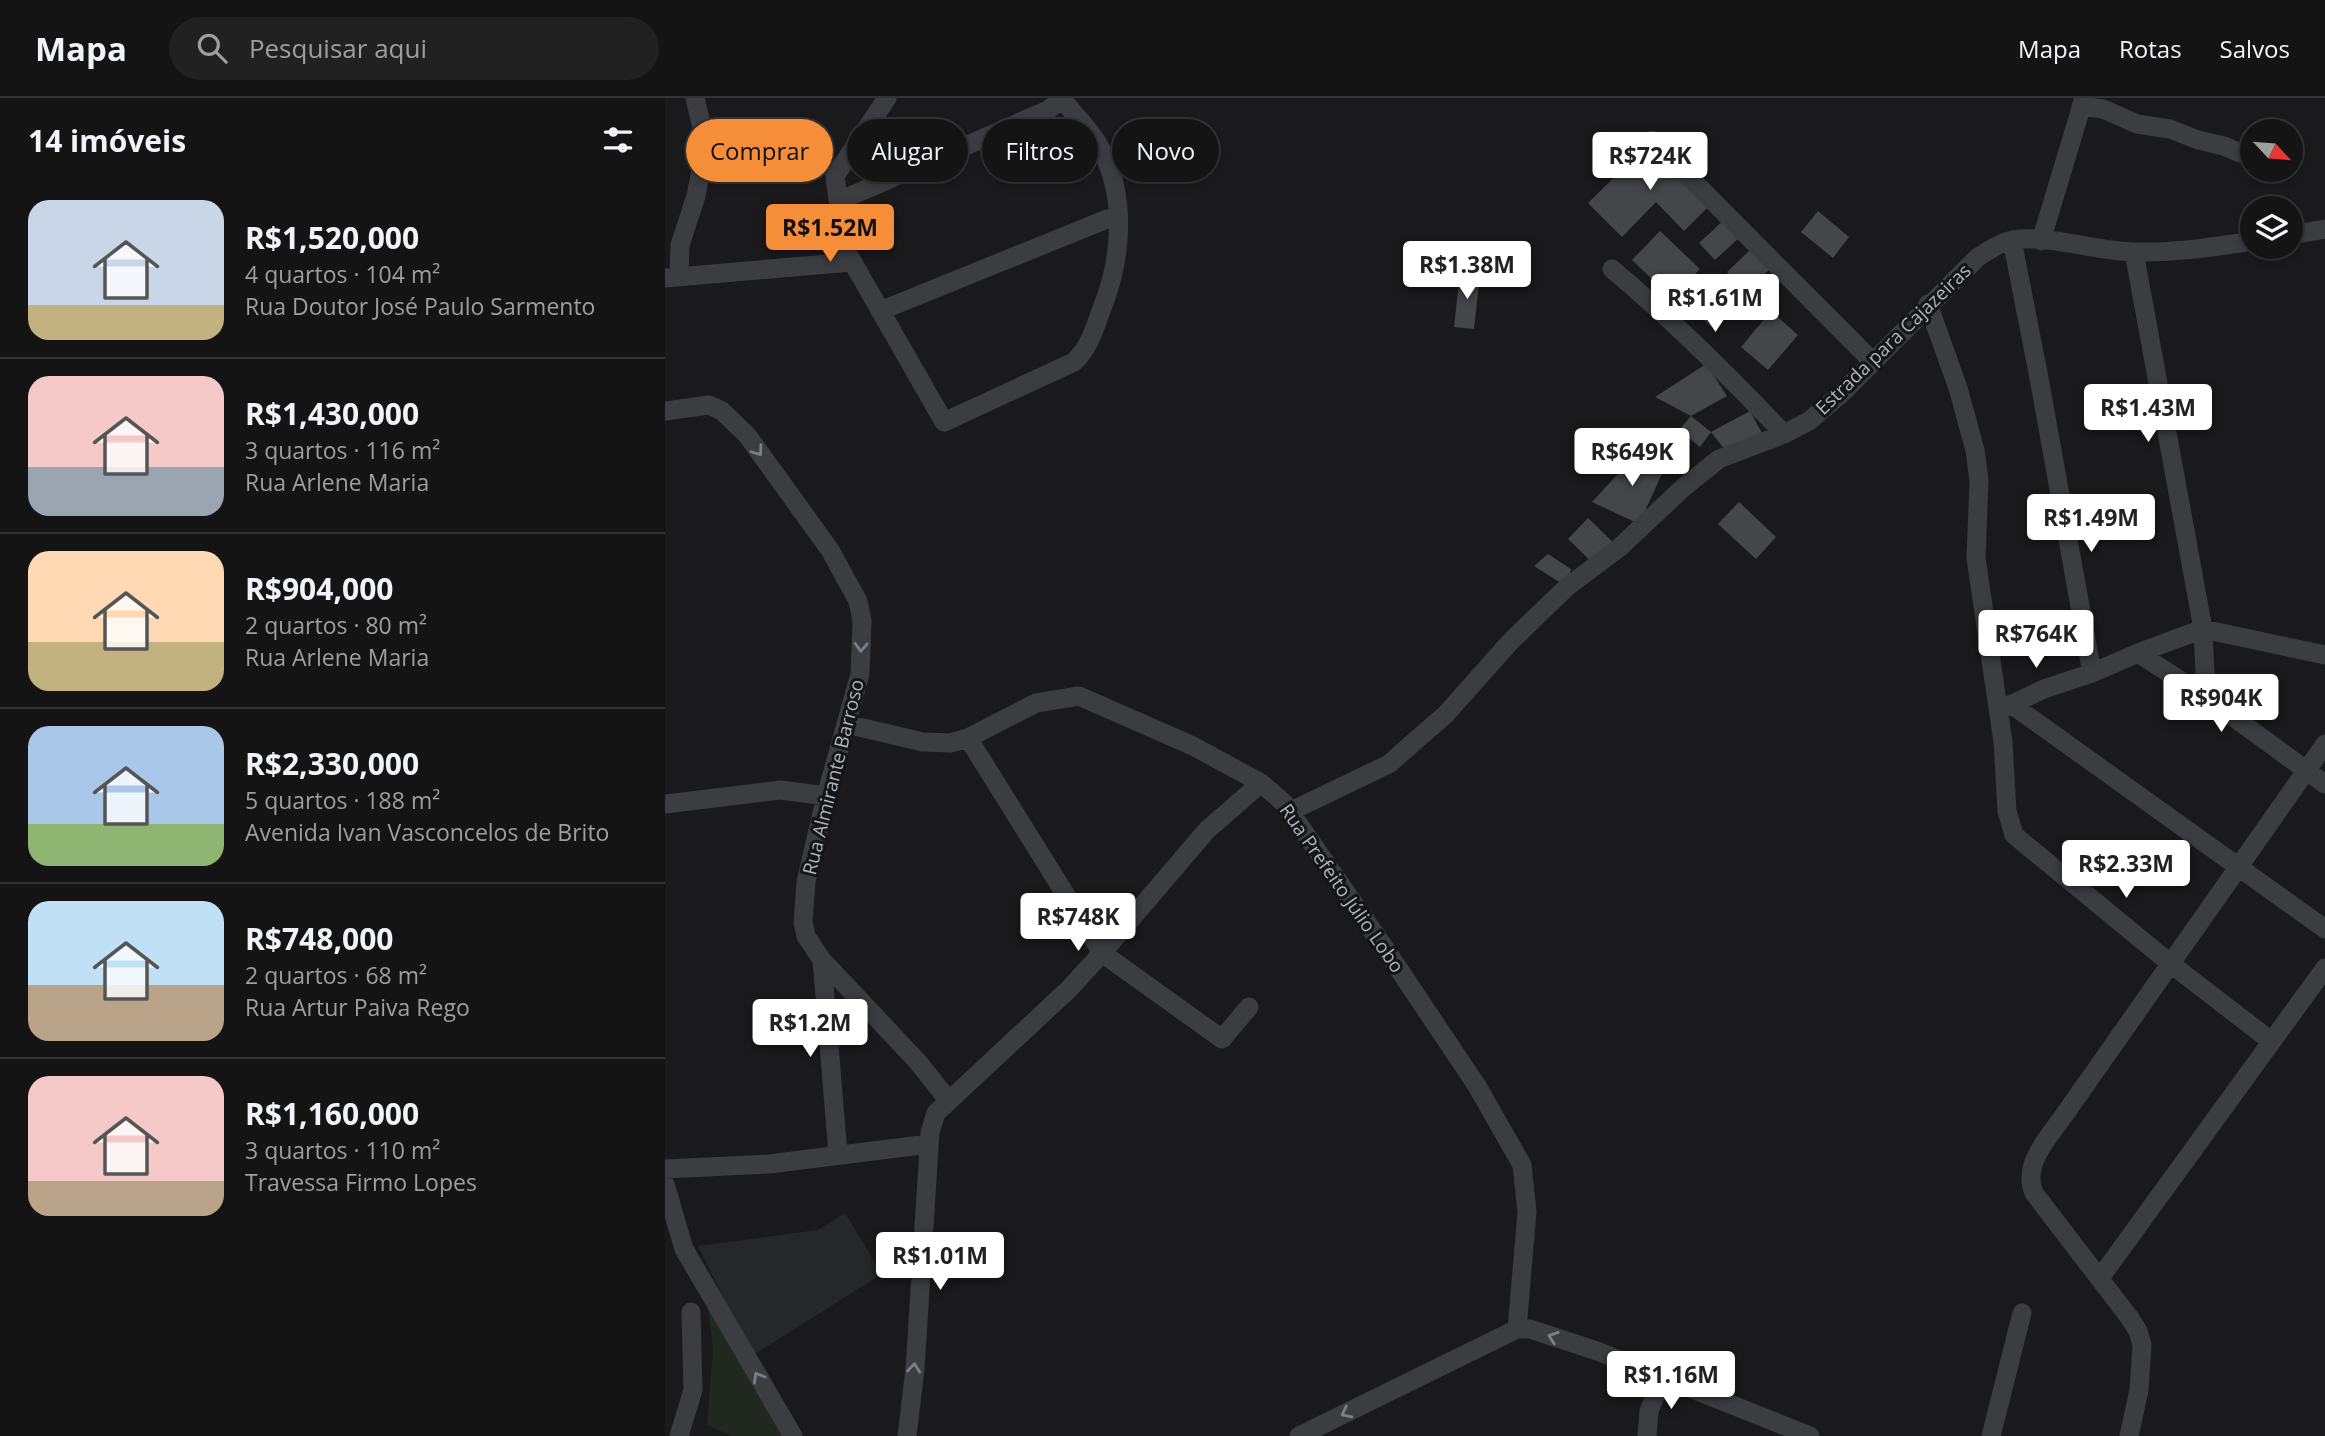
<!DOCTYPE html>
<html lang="pt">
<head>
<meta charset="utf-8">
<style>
	:root { --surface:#141415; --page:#212122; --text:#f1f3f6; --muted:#9d9ea0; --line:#333334; --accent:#f58d39 }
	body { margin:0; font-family:"Open Sans",sans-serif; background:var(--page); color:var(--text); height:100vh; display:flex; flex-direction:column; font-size:26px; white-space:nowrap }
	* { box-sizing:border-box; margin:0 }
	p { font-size:23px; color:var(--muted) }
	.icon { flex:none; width:38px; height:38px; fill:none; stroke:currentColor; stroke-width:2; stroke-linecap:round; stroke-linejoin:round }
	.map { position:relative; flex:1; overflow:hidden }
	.details { display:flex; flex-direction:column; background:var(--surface); width:665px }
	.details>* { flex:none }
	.hud { position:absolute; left:21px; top:21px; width:665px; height:63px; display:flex; gap:14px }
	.needle { width:46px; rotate:116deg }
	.controls { position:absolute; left:1575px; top:21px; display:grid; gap:14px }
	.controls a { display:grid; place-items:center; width:63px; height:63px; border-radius:50%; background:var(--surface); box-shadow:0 4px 10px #0003,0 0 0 2px var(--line); font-size:35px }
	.price { position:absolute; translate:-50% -60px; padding:0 16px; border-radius:7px; background:#fff; color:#222; font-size:23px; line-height:46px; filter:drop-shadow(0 2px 4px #0008) }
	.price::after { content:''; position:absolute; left:50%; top:42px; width:21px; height:16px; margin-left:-10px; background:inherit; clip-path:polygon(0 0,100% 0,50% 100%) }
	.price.selected { background:var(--accent); color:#111 }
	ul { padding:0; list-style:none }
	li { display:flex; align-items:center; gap:21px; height:175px; padding:0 28px }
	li+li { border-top:2px solid var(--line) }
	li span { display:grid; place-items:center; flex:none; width:196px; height:140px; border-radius:21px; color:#555 }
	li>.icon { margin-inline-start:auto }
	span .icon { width:84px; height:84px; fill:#fffc; stroke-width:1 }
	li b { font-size:30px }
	h2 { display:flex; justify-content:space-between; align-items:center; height:84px; padding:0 28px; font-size:30px }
	.chip { padding:0 24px; border-radius:32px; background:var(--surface); box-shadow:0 4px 10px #0003,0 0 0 2px var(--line); font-size:24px; line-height:63px }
	.chip.selected { background:var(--accent); color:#111 }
	header { display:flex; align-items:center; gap:42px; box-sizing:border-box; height:98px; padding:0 35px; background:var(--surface); border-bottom:2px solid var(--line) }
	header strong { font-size:33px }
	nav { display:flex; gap:38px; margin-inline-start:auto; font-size:24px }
	.search { width:490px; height:63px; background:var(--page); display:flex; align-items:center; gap:18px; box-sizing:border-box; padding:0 24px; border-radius:38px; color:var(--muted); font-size:26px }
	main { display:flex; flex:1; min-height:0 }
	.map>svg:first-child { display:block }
	.built { fill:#262729 }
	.green { fill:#202820 }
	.building { fill:#444649 }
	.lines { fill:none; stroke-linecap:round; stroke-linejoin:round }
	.minor { stroke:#3b3d41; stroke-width:19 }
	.oneway { stroke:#797f85 }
	.labels { text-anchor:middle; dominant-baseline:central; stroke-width:6; stroke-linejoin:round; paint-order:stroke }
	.street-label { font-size:19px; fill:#acb5bc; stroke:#151517 }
</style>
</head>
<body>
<header>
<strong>Mapa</strong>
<div class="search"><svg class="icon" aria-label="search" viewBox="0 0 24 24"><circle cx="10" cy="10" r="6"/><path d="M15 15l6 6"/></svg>Pesquisar aqui</div>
<nav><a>Mapa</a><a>Rotas</a><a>Salvos</a></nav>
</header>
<main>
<section class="details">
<h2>14 imóveis<svg class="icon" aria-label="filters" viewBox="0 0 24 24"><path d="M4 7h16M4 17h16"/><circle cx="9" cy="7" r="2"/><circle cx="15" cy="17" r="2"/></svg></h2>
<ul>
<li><span style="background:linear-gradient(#c9d6e8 75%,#c2b280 0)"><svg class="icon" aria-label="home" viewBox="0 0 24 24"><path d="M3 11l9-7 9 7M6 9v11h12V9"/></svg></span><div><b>R$1,520,000</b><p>4 quartos · 104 m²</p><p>Rua Doutor José Paulo Sarmento</p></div></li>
<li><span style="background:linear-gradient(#f6c9c9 65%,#9aa5b1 0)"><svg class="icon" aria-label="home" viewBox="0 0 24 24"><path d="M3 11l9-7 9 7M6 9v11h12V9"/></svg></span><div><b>R$1,430,000</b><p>3 quartos · 116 m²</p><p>Rua Arlene Maria</p></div></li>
<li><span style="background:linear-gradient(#ffd9b3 65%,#c2b280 0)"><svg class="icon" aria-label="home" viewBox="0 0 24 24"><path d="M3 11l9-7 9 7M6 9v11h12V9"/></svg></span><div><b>R$904,000</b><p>2 quartos · 80 m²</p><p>Rua Arlene Maria</p></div></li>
<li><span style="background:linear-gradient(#a9c7e8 70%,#8fb573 0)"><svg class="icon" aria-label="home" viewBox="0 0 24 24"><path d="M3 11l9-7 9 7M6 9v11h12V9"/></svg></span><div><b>R$2,330,000</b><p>5 quartos · 188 m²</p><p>Avenida Ivan Vasconcelos de Brito</p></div></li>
<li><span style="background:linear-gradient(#bfe0f5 60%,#b9a48a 0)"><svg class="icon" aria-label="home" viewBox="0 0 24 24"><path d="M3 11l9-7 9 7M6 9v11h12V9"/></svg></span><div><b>R$748,000</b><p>2 quartos · 68 m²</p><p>Rua Artur Paiva Rego</p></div></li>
<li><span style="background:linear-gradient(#f6c9c9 75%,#b9a48a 0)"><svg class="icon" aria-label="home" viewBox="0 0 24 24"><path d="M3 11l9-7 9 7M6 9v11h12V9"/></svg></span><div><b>R$1,160,000</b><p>3 quartos · 110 m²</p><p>Travessa Firmo Lopes</p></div></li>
</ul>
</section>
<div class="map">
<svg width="1660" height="1338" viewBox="0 0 1660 1338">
	<rect width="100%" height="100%" fill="#1a1a1c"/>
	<!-- built -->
	<path class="built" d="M180,1115L217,1176L90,1256L64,1211L33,1148L153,1132Z"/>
	<!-- green -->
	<path class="green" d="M41,1195L136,1338H67L42,1327L48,1251Z"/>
	<!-- building -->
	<path class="building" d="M987,42L1048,104L1019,133L991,104L957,139L923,105Z
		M1153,113L1184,139L1168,160L1136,134Z
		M1059,122L1075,139L1050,162L1034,145Z
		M995,133L1035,171L1007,200L967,162Z
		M1087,150L1106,170L1081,194L1062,174Z
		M795,175L815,177L809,231L789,229Z
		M1050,181L1072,204L1046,229L1024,207Z
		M1106,213L1133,237L1103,272L1076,249Z
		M1041,266L1062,298L1026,318L990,299Z
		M1085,313L1098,337L1064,357L1046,334Z
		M1026,318L1046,334L1035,349L1014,332Z
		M973,354L1001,367L974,426L927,404Z
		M1074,404L1111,439L1091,461L1053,426Z
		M923,420L954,450L934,471L903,441Z
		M883,456L906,471L902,489L869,468Z"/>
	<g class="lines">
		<!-- minor -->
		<path class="minor" d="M222,0L170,78L179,149L279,324L409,264C424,250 429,232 436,213C457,161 463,96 433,46C423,29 408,15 396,0
			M1416,8L1438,11L1472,26L1505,31L1533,42L1559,48L1575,55
			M987,42L1207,263
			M174,103L383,12L397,1
			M1626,137L1660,131
			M1347,142L1374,280L1427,575L1473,555L1538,531L1660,557
			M1376,143L1419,0
			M1469,154L1538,531L1541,599
			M947,171C1009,223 1064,278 1119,336
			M14,179L15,147L31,98L38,62L39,38L30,0
			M0,180L186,164
			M1263,206L1293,290L1310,352L1314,383L1311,460L1338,644L1342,713L1349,737L1506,866L1606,943
			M215,213L442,121L453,120
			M0,313L44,307L57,313L82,337L165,452L193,503L197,523L195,576L161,698L141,784L138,824L141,838L157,862L173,1056
			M1473,555L1541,599L1660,686
			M1346,606L1660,831
			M1337,611L1379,591L1427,575
			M181,626L258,644L285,645L303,640L371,605L414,598L528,648L596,685L619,705L723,855L812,988L857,1067L862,1114L852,1231
			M303,640L437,855L557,941L584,909
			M0,706L116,692L161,698
			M624,714L724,666L781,616L846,543L902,489L954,450L1019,389L1054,361L1119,336L1144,323L1177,295L1313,159C1323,153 1335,144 1347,142C1383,136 1432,154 1470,154C1509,155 1549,149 1587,143
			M157,862L253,964L283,1002
			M0,1071L104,1066L264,1046
			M0,1086L19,1151L128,1338
			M1435,1180L1660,870
			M14,1338L28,1292L26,1214
			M242,1338L250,1271L265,1034L271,1015L404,891L437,855L542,732L596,685
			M634,1338L852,1231H865L932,1253L1145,1338
			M982,1338L984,1313L997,1281
			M1326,1338L1357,1215
			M1464,1338L1474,1292L1477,1247L1473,1233L1464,1219L1369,1095C1356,1065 1387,1036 1402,1013L1660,646"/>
	</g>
	<!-- one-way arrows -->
	<defs><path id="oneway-chevron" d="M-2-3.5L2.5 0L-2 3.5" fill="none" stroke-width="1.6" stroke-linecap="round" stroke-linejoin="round" transform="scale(1.75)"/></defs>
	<g class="oneway">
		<use href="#oneway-chevron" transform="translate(93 353) rotate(54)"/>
		<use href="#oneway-chevron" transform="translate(196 549) rotate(92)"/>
		<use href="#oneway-chevron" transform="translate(888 1239) rotate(-161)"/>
		<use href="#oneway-chevron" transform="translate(249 1270) rotate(-85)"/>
		<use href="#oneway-chevron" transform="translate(93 1279) rotate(-120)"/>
		<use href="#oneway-chevron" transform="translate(681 1315) rotate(154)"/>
	</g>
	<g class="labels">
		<!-- street labels -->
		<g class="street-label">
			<text transform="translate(1228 241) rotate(-44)">Estrada para Cajazeiras</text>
			<text transform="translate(168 679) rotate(-76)">Rua Almirante Barroso</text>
			<text transform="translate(677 790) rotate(55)">Rua Prefeito Júlio Lobo</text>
		</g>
	</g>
</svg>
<div class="controls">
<a><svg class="needle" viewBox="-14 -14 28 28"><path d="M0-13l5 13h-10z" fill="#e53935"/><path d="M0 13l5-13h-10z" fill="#9d9ea0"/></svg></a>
<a><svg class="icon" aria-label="layers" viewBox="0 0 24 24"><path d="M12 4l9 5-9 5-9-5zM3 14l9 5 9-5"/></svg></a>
</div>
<b class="price" style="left:985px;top:94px">R$724K</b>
<b class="price selected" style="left:165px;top:166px">R$1.52M</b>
<b class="price" style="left:802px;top:203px">R$1.38M</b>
<b class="price" style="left:1050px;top:236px">R$1.61M</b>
<b class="price" style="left:1483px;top:346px">R$1.43M</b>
<b class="price" style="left:967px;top:390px">R$649K</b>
<b class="price" style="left:1426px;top:456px">R$1.49M</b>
<b class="price" style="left:1371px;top:572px">R$764K</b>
<b class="price" style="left:1556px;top:636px">R$904K</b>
<b class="price" style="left:1461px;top:802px">R$2.33M</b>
<b class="price" style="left:413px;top:855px">R$748K</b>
<b class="price" style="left:145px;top:961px">R$1.2M</b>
<b class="price" style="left:275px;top:1194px">R$1.01M</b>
<b class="price" style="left:1006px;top:1313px">R$1.16M</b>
<div class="hud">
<a class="chip selected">Comprar</a>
<a class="chip">Alugar</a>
<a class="chip">Filtros</a>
<a class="chip">Novo</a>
</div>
</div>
</main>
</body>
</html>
